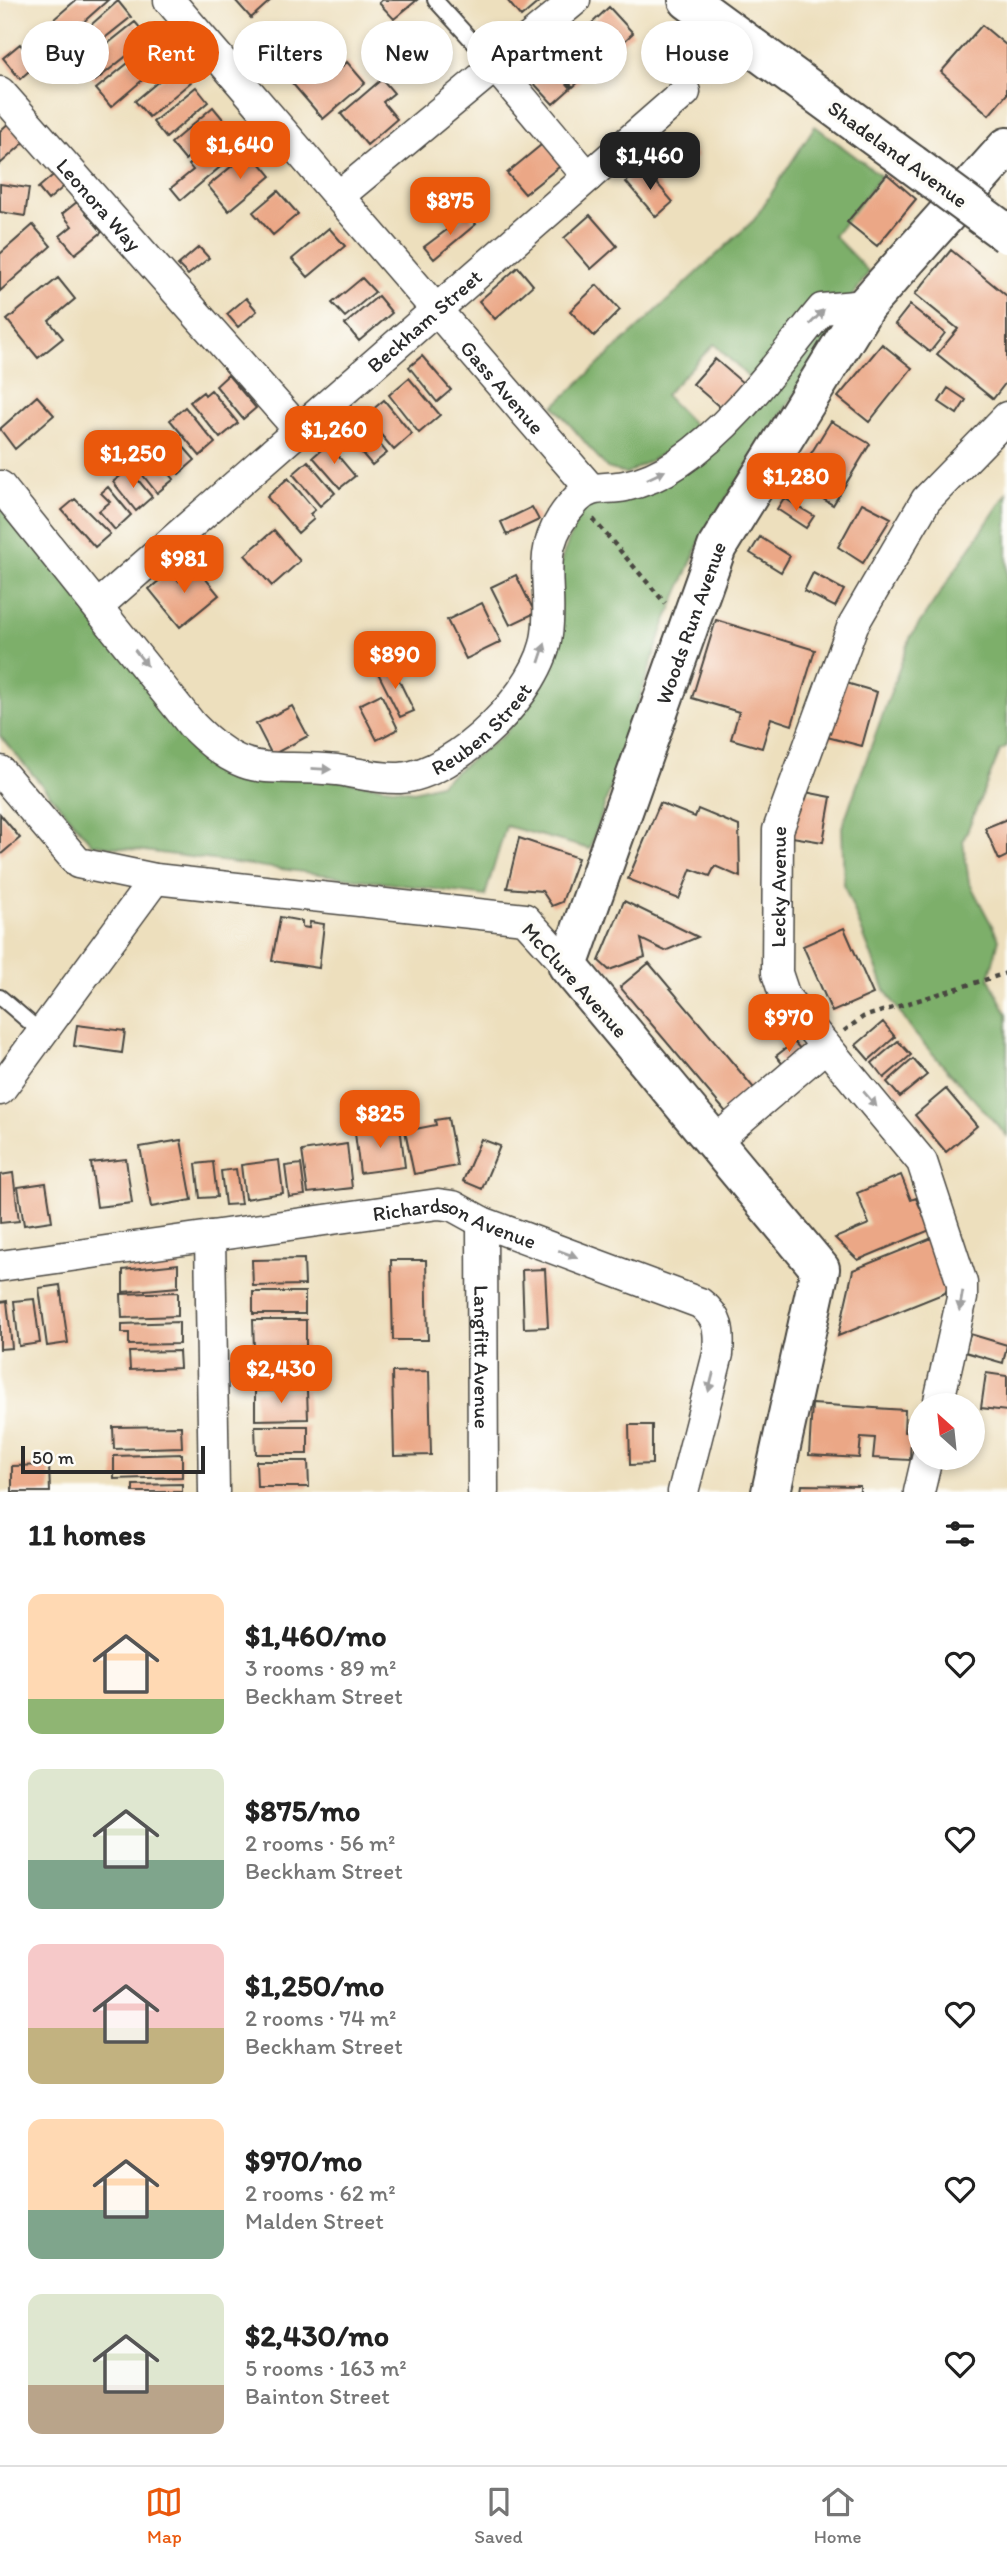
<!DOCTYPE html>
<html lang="en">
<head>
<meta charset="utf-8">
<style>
	:root { --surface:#fff; --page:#f6f6f6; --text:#222; --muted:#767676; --line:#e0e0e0; --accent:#ea580c }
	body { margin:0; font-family:Itim,sans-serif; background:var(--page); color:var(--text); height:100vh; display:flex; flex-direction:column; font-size:26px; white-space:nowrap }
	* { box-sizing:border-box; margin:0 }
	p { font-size:23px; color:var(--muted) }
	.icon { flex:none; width:38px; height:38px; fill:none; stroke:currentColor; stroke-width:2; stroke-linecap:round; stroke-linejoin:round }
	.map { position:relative; height:1492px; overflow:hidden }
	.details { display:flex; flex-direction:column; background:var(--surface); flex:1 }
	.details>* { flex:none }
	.guide { position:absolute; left:21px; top:21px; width:966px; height:63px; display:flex; gap:14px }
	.needle { width:46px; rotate:333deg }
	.controls { position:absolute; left:908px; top:1393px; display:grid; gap:14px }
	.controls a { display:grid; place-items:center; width:77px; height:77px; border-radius:50%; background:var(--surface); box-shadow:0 4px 10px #0003; font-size:35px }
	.scale { position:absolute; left:21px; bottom:18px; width:184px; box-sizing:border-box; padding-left:7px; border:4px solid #2b2b2b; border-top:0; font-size:19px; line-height:24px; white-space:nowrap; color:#2b2b2b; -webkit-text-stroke:5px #fdfcf7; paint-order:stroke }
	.price { position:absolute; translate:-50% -60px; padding:0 16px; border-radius:14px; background:var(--accent); color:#fff; font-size:23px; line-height:46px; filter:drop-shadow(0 2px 4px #0008) }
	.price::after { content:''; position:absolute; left:50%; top:42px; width:21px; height:16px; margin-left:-10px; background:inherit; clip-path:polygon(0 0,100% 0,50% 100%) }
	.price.selected { background:#222; color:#fff }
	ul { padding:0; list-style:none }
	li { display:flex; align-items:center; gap:21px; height:175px; padding:0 28px }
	li span { display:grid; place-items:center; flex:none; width:196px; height:140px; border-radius:14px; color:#555 }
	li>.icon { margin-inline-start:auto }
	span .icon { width:84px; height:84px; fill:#fffc; stroke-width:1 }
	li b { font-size:30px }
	h2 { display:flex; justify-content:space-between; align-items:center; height:84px; padding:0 28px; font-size:30px }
	.tag { padding:0 24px; border-radius:32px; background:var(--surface); box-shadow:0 4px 10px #0003; font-size:24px; line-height:63px }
	.tag.selected { background:var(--accent); color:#fff }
	.menu { display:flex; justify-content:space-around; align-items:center; height:98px; border-top:2px solid var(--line); background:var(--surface); font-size:19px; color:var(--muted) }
	.menu a { display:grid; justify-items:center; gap:4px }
	.menu .selected { color:var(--accent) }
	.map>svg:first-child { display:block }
	.forest { fill:#7daf6a; stroke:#546d4a; stroke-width:2 }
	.building { fill:#eba786 }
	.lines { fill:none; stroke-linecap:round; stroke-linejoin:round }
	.lane-casing { stroke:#484641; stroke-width:18 }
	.street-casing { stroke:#484641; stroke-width:33 }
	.secondary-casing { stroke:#484641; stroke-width:42 }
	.path { stroke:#484641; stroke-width:4.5; stroke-dasharray:5 5; stroke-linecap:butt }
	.lane { stroke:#fff; stroke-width:14 }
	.street { stroke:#fff; stroke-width:30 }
	.secondary { stroke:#fff; stroke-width:38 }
	.secondary-bridge-casing { stroke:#484641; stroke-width:42; stroke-linecap:butt }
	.secondary-bridge { stroke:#fff; stroke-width:38 }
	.oneway { fill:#a0a0a0 }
	.labels { text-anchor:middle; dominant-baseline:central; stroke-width:7; stroke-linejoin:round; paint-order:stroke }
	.street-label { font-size:21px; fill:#2b2b2b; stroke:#fdfcf7 }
</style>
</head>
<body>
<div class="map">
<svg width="1007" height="1492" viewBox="0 0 1007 1492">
	<rect width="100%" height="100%" fill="#fdfcf7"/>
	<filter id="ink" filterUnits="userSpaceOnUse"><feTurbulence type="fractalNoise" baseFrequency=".0143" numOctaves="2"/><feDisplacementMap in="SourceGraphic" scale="14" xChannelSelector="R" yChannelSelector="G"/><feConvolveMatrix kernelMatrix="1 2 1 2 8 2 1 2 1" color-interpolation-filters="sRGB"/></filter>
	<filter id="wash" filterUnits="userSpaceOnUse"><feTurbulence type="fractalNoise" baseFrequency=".00686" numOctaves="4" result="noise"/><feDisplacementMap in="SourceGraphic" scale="28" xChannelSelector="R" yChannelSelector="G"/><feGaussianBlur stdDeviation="1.57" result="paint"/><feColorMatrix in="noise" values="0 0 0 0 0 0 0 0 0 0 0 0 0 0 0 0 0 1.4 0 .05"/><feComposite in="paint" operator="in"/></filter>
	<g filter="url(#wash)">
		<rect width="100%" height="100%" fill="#eddfbd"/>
		<!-- forest -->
		<path class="forest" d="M815,126L881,176L834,236L869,272L852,297L750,379L714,344L665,395L701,432L626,474L607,468L554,406L754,220Z
			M824,324L839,327L703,534L663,628L590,849L506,826L485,896L92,844L0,736V511L7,505L201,747L308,776L414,791L439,784L505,734L534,694L562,558L579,513L589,502L613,500Z
			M1007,493V747L1000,751L963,841L969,882L999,939L989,979L1007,1014V1136L913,1032L885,990L844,885L842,827L911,636Z"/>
		<g id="blocks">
			<!-- building -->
			<path class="building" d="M76,0H108L61,42L47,25Z
				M235,0H271L251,18Z
				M382,0H417L394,19L379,3Z
				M507,0H541L521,17Z
				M118,1L131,17L77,60L66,47Z
				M609,7L633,33L615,50L591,24Z
				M135,22L149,38L95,81L81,65Z
				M317,25L330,39L321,48L339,69L347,62L365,83L323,119L274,62Z
				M982,25L1007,46V94L989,115L941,72Z
				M587,26L611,52L593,69L569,42Z
				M153,43L167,59L111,107L96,89Z
				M20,44L37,64L20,79L3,58Z
				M567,45L591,71L573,87L549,61Z
				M547,62L571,88L553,104L529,78Z
				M177,66L191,82L149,117L135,101Z
				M382,79L394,93L383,102L397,119L367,145L341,114Z
				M196,87L208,102L166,138L153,122Z
				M213,107L227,124L185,160L171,143Z
				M11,121L27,140L0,164V131Z
				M231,129L245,146L181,200L171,188L193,170L189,165Z
				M682,138L697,156L679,172L663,154Z
				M546,141L564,163L525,194L507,173Z
				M250,151L271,176L229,211L208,186Z
				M643,167L673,202L656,217L626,182Z
				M58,171L68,183L48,200L38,188Z
				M887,174L916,199L877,246L847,222Z
				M0,184L29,188L25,216L0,212Z
				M278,191L298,214L273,235L253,212Z
				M77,202L102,232L75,254L60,236L72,226L62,214Z
				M468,214L476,224L434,259L424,247Z
				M590,215L617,246L591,269L564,238Z
				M33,225L51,246L0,291V254Z
				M329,228L345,246L308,277L292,259Z
				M199,247L209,258L188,275L178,265Z
				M951,250L1007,296V381L993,399L937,354L958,329L915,294Z
				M518,267L533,285L495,319L479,301Z
				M58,278L75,299L49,321L63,338L38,358L7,320Z
				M362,278L375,292L345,317L332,303Z
				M597,285L620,310L594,336L570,311Z
				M378,296L392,313L359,341L345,324Z
				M246,298L257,311L238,327L227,314Z
				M910,305L945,333L930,352L895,324Z
				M882,344L912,368L869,422L838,397Z
				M422,356L451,390L437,402L409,367Z
				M715,359L743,383L721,408L693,384Z
				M228,375L256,408L243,419L216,386Z
				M409,378L440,415L419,433L389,395Z
				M948,388L966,400L957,414L939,402Z
				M211,390L238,423L220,438L190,402L203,392L205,395Z
				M37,396L54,415L15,449L0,429Z
				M384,400L412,434L394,450L365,416Z
				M185,407L215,443L200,456L170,420Z
				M358,418L387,453L372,465L343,431Z
				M831,421L870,444L833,505L794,481Z
				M175,437L195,460L179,474L159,451Z
				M328,444L355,476L340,488L313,457Z
				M150,450L174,479L157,493L134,464Z
				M308,461L335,493L320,506L293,474Z
				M129,469L152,497L136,511L113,482Z
				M288,478L315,510L310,514L314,519L298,533L267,497Z
				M108,487L131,515L115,530L99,511L110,502L101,493Z
				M784,498L814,516L806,528L777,509Z
				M75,499L110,534L95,547L62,510Z
				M862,503L891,518L863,563L838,547Z
				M532,507L539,520L507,535L501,522Z
				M274,530L300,561L272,586L245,555Z
				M760,537L790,556L781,572L750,553Z
				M196,567L219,595L180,627L149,589L171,571L179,581Z
				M813,573L844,590L835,607L804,591Z
				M516,575L535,613L510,625L491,587Z
				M482,603L501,642L466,659L447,620Z
				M716,620L815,650L792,725L771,718L762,748L731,739L739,712L692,698Z
				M391,664L414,711L400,717L377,671Z
				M843,682L877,692L862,746L827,737Z
				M381,694L398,729L377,740L359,705Z
				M292,706L308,736L272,755L256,724Z
				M800,791L831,797L823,842L792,837Z
				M660,803L695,817L698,809L739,826L740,877L715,866L710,876L691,869L679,899L628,879Z
				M0,814L20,838L0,855Z
				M1007,819V856L999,860L985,828Z
				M519,838L578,858L562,902L552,906L542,891L507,888Z
				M624,901L698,937L665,951L641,939L645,957L609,970L599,961Z
				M280,917L302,921V927L309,928L310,922L324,924L319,968L272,961Z
				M844,928L873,994L832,1012L803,946Z
				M649,963L758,1093L730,1117L620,987Z
				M883,1022L895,1037L869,1060L856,1045Z
				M77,1025L125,1031L122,1053L74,1046Z
				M898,1041L911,1055L884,1078L872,1063Z
				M794,1042L803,1052L785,1067L776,1056Z
				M913,1059L927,1075L900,1097L887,1082Z
				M946,1089L977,1126L946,1152L915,1115Z
				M448,1118L457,1166L414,1174L405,1131L436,1125L435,1120Z
				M400,1126L405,1167L360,1173L355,1133Z
				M481,1139L500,1146L482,1189L463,1181Z
				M181,1140L192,1200L151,1207L140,1147Z
				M347,1144L352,1188L308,1193L302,1151Z
				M126,1159L132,1203L97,1207L91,1163Z
				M279,1160L283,1193L245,1199L241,1165Z
				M213,1162L217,1197L200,1198L196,1164Z
				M301,1164L305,1195L289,1197L285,1166Z
				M236,1169L241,1204L225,1205L221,1171Z
				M13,1173L19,1221L0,1223V1175Z
				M901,1175L911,1200L916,1198L930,1230L858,1260L835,1238L869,1224L857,1193Z
				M46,1183L52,1221L24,1225L18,1187Z
				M932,1238L950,1284L945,1293L838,1336L853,1270Z
				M304,1259L305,1285L253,1286L252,1260Z
				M391,1260H426L428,1340H393Z
				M178,1264V1287L123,1292V1270Z
				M545,1269L548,1327L524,1328L522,1270Z
				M60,1285L68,1343L47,1346L39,1288Z
				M178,1292V1316L122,1318L121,1294Z
				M253,1292H305V1314H253Z
				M34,1299L40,1343L19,1346L14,1301Z
				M7,1301L12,1348L0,1349V1302Z
				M253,1320H306V1349H254Z
				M179,1322V1344L129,1345V1333H122V1324Z
				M970,1334L1007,1345L1003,1363L965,1352Z
				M179,1351L180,1368L130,1370L129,1352Z
				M254,1356H306L307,1384H255Z
				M429,1371L431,1455L394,1456L392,1372Z
				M986,1373L1007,1376V1411L981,1408Z
				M307,1390L308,1419L255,1420V1391Z
				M812,1404L905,1410L904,1432L911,1433L910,1460L873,1458L875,1438L861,1437L859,1458L809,1455Z
				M629,1425H652V1464L630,1465Z
				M181,1426L182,1447L114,1449L113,1427Z
				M255,1426H308V1454H256Z
				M182,1454V1477L114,1479V1456Z
				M256,1461H308L309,1487H257Z
				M49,1465L50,1492H12V1466Z
				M182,1484V1492H133V1485Z
				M802,1485L860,1486V1492H801Z"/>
		</g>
	</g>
	<g filter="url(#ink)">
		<use href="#blocks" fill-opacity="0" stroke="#484641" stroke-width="2"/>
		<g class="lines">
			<defs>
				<path id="lane" d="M435,0L495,66
					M0,997L42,1033"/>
				<g id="street">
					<path id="s1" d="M169,0L590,488"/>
					<path d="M495,66L588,177"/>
					<path id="s2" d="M0,92L299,430"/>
					<path d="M339,196L575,0"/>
					<path id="s3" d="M0,486L192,725C248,782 266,763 337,770C357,773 379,779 400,778C457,774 541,690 547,634C554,578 531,549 576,500C591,484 606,490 625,486C644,482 662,474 678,463C736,424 778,362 822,309L866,305"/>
					<path id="s4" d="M99,605L685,92"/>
					<path d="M0,771L78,863L155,879L525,919L568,966"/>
					<path d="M0,1090L155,879"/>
					<path d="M714,1142L825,1047"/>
					<path id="s5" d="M482,1222L483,1492"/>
					<path d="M210,1236L214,1492"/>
					<path id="s6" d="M0,1266L438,1204L453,1206L482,1222L700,1303C719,1317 720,1331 718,1354L683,1492"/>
					<path id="s7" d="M938,1405L962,1298V1283L922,1162L785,997L777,973L778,830L853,625L926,500L1007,417"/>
					<path d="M919,1492L927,1458"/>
				</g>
				<g id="secondary">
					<path d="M688,0L912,164"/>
					<path id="s8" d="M771,1492L820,1269L568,966L717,547L866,305L1007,147"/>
				</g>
			</defs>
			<!-- lane casing -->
			<use href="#lane" class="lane-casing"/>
			<!-- street casing -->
			<use href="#street" class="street-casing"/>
			<!-- secondary casing -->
			<use href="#secondary" class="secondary-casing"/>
			<!-- path -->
			<path class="path" d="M593,519L665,603
				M844,1031L863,1017L1007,973"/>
			<!-- lane -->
			<use href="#lane" class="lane"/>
			<!-- street -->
			<use href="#street" class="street"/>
			<!-- secondary -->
			<use href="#secondary" class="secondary"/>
			<defs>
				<path id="secondary-bridge" d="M912,164L1007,234"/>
			</defs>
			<!-- secondary-bridge casing -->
			<use href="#secondary-bridge" class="secondary-bridge-casing"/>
			<!-- secondary-bridge -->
			<use href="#secondary-bridge" class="secondary-bridge"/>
		</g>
		<!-- one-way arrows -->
		<defs><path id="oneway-solid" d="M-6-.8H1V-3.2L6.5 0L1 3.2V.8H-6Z" transform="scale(1.75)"/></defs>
		<g class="oneway">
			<use href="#oneway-solid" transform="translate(817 317) rotate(-46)"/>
			<use href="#oneway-solid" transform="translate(656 475) rotate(-25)"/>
			<use href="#oneway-solid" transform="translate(542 653) rotate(-72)"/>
			<use href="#oneway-solid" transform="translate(141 658) rotate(52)"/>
			<use href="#oneway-solid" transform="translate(321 769) rotate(3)"/>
			<use href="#oneway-solid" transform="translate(870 1099) rotate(49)"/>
			<use href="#oneway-solid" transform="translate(568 1254) rotate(21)"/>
			<use href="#oneway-solid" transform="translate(961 1301) rotate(100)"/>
			<use href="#oneway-solid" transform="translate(711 1382) rotate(104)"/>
		</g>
	</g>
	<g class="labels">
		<!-- street labels -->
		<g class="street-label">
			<text transform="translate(898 154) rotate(36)">Shadeland Avenue</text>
			<text stroke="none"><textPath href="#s2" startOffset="150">Leonora Way</textPath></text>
			<text stroke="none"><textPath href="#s4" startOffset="432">Beckham Street</textPath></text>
			<text stroke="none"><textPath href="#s1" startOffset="511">Gass Avenue</textPath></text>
			<text stroke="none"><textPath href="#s8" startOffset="987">Woods Run Avenue</textPath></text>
			<text stroke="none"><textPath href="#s3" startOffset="626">Reuben Street</textPath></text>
			<text stroke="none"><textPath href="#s7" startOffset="578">Lecky Avenue</textPath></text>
			<text transform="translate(575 980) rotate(48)">McClure Avenue</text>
			<text stroke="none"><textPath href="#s6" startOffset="462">Richardson Avenue</textPath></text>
			<text stroke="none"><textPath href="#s5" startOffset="135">Langfitt Avenue</textPath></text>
		</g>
	</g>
</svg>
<div class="controls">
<a><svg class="needle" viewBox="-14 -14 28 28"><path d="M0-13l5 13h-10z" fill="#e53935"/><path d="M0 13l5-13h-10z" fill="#767676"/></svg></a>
</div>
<div class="scale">50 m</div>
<b class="price" style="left:240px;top:181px">$1,640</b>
<b class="price selected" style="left:650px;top:192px">$1,460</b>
<b class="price" style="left:450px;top:237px">$875</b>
<b class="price" style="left:334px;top:466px">$1,260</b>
<b class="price" style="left:133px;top:490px">$1,250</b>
<b class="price" style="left:796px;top:513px">$1,280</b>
<b class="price" style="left:184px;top:595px">$981</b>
<b class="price" style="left:395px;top:691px">$890</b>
<b class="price" style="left:789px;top:1054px">$970</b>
<b class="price" style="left:380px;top:1150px">$825</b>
<b class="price" style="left:281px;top:1405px">$2,430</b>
<div class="guide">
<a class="tag">Buy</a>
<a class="tag selected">Rent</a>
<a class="tag">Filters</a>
<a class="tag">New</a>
<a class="tag">Apartment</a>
<a class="tag">House</a>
</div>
</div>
<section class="details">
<h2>11 homes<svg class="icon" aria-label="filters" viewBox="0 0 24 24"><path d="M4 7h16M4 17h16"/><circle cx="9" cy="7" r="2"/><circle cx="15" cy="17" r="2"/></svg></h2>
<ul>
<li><span style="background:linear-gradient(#ffd9b3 75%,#8fb573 0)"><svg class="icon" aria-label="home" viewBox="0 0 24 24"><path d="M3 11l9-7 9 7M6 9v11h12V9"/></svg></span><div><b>$1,460/mo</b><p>3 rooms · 89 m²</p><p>Beckham Street</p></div><svg class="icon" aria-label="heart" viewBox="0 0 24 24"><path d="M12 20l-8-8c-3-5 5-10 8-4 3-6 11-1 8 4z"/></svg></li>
<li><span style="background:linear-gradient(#dfe7d0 65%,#7fa58c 0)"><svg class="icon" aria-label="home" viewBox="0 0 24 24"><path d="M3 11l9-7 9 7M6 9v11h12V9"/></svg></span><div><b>$875/mo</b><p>2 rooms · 56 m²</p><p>Beckham Street</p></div><svg class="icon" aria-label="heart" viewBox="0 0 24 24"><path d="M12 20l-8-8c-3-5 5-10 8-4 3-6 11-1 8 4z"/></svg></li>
<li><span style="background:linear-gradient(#f6c9c9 60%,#c2b280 0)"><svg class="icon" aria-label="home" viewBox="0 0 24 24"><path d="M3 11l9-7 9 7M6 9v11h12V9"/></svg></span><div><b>$1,250/mo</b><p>2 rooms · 74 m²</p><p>Beckham Street</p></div><svg class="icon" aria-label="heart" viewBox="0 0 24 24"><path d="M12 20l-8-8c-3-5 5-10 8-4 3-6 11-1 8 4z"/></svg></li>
<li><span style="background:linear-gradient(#ffd9b3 65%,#7fa58c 0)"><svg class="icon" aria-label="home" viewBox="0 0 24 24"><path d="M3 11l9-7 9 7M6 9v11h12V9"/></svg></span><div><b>$970/mo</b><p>2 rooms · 62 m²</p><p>Malden Street</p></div><svg class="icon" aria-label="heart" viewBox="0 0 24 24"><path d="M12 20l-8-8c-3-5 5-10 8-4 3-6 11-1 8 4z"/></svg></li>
<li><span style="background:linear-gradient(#dfe7d0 65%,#b9a48a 0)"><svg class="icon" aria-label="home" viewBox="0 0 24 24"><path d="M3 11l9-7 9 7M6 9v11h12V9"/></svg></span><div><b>$2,430/mo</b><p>5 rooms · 163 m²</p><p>Bainton Street</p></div><svg class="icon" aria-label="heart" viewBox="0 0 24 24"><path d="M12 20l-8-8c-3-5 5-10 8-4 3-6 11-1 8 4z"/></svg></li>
</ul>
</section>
<nav class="menu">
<a class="selected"><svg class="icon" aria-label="map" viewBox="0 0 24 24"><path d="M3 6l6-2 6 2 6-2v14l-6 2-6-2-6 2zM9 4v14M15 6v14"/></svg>Map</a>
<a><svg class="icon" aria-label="saved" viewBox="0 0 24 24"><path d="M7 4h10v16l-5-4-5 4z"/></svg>Saved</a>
<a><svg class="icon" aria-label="home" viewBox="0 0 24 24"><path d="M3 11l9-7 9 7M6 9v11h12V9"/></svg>Home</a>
</nav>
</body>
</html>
